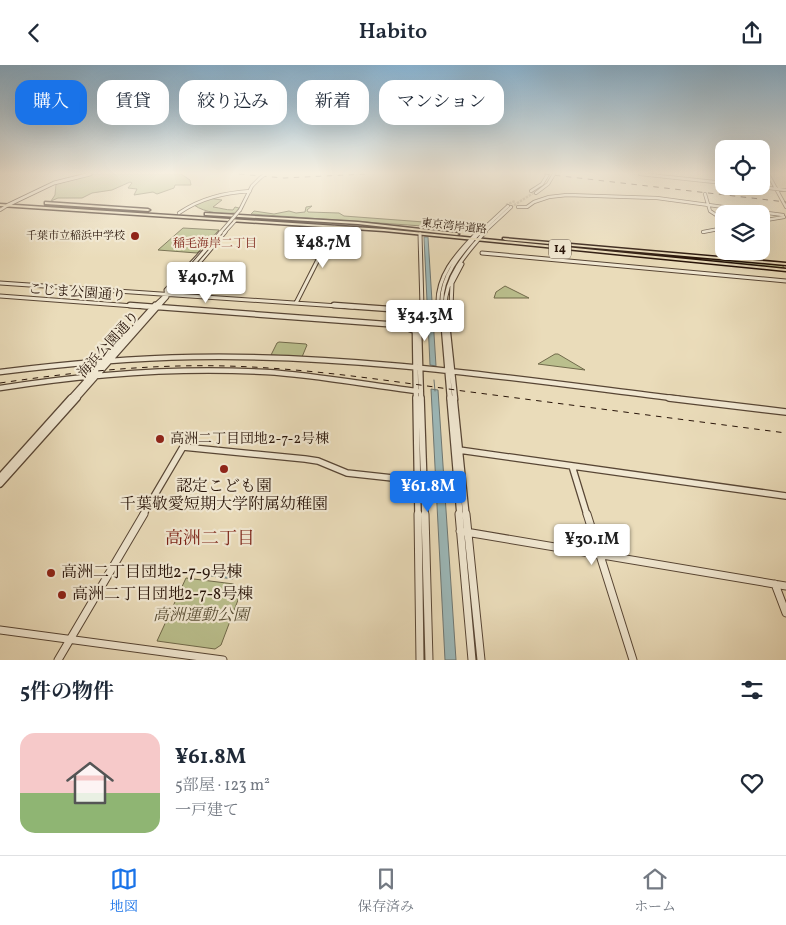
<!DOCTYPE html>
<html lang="ja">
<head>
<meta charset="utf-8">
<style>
	:root { --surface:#fff; --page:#f6f6f7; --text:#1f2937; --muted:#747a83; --line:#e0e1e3; --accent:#1a73e8 }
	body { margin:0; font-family:Vollkorn,"Noto Serif JP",serif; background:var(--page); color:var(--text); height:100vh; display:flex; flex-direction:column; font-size:19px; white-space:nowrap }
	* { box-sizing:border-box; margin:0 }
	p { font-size:16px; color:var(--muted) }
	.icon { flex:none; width:28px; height:28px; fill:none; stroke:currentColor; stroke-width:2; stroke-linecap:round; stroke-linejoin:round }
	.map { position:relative; height:595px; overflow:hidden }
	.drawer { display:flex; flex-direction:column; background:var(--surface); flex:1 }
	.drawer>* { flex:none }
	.banner { position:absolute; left:15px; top:15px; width:500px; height:45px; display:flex; gap:10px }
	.buttons { position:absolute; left:715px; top:75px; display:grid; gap:10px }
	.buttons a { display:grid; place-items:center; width:55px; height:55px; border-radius:10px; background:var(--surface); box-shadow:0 5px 20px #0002; font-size:25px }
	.price { position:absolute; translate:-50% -42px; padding:0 11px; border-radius:5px; background:#fff; color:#222; font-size:16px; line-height:32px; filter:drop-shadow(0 1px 2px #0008) }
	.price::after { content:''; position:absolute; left:50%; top:30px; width:15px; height:11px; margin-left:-8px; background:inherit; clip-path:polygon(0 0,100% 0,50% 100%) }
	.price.on { background:var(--accent); color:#fff }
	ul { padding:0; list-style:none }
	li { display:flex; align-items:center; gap:15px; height:125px; padding:0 20px }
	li+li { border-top:1px solid var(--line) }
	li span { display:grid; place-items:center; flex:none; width:140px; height:100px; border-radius:15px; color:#555 }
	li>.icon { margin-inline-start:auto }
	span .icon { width:60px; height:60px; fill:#fffc; stroke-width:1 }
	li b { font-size:21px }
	h2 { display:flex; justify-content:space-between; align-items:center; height:60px; padding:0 20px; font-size:21px }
	.tag { padding:0 18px; border-radius:15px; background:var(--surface); box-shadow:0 5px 20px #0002; font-size:18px; line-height:45px }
	.tag.on { background:var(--accent); color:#fff }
	header { display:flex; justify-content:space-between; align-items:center; height:65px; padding:0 20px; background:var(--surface); font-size:22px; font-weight:600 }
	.menu { display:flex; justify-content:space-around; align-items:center; height:70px; border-top:1px solid var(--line); background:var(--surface); font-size:14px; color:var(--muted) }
	.menu a { display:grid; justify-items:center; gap:2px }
	.menu .on { color:var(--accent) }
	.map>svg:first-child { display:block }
	.green { fill:#babf8d; stroke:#716a4b }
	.water { fill:#9cb9ba; stroke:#6e7773 }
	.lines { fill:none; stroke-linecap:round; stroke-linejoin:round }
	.stream { stroke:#6e7773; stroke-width:1 }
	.tertiary-tunnel { stroke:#c3b497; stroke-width:2.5; stroke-dasharray:2.5 1; stroke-linecap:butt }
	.tertiary-far4-casing { stroke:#584635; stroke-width:4 }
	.tertiary-far3-casing { stroke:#584635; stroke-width:5 }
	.tertiary-far2-casing { stroke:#584635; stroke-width:7 }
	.tertiary-far1-casing { stroke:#584635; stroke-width:8 }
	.tertiary-casing { stroke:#584635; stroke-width:9 }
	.secondary-casing { stroke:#281409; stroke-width:4.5 }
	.trunk-casing { stroke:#281409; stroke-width:3 }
	.tertiary-far4 { stroke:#f1e8d2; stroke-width:2.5 }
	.tertiary-far3 { stroke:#f1e8d2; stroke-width:3 }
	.tertiary-far2 { stroke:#f1e8d2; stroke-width:4.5 }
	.tertiary-far1 { stroke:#f1e8d2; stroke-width:5.5 }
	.tertiary { stroke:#f1e8d2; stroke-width:7 }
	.secondary { stroke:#f1e8d2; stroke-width:3 }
	.trunk { fill:#eadcba; fill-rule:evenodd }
	.rail { stroke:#281409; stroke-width:1; stroke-dasharray:5.5 5.5; stroke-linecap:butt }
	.tertiary-bridge-far1-casing { stroke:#584635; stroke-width:4; stroke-linecap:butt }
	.tertiary-bridge-casing { stroke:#584635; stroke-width:5; stroke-linecap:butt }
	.tertiary-bridge-far1 { stroke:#f1e8d2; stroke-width:2.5 }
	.tertiary-bridge { stroke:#f1e8d2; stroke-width:3 }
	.poi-dot { fill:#8f2418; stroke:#f1e8d2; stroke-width:2 }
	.labels { text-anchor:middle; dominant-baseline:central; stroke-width:4.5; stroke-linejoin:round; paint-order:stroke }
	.far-street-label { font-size:11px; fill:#281409; stroke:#f1e8d2 }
	.far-poi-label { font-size:11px; fill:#281409; stroke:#f1e8d2; text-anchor:end }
	.far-neighbourhood-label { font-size:12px; fill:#7a1f14; stroke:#f1e8d2 }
	.shield { fill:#f1e8d2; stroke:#645445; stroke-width:1 }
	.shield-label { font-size:12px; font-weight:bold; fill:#281409 }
	.street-label { font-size:14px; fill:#281409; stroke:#f1e8d2 }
	.poi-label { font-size:14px; fill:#281409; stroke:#f1e8d2; text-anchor:start }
	.near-poi-label { font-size:16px; fill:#281409; stroke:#f1e8d2; text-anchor:start }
	.near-park-label { font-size:16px; font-style:italic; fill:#5b5037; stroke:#f1e8d2 }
	.near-neighbourhood-label { font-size:18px; fill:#7a1f14; stroke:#f1e8d2 }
</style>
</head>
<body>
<header><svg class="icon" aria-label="back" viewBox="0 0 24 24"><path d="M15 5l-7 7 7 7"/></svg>Habito<svg class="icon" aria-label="share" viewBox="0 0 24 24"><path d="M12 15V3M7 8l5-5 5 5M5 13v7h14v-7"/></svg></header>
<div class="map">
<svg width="786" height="595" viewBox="0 0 786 595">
	<rect width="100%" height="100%" fill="#eadcba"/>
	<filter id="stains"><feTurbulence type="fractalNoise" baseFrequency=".004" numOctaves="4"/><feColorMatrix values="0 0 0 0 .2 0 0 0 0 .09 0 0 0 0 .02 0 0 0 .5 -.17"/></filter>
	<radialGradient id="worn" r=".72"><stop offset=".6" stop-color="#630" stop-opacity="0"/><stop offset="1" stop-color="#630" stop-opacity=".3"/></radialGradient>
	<!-- green -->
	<path class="green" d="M95,109H181L190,115L191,120H175L174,123L157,129L153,127L134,130L137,124L128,123L132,118L130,117L112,125L92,128L82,133H58L51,136L55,130L56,119Z
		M207,133L222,135L213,142C221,143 225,145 233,145L235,142L239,143L235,148C222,149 205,148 194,140Z
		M312,141L307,145L308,147L339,148L344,151L424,157C440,161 455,159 470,164V167L463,165L422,161L251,149L254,146L274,149L289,146L296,148L305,147L306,142Z
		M183,163L219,165L197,188L158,185Z
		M299,176L325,179L317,194L289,192Z
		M610,184L782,200L785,204L611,187Z
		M505,221L529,233H494L496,227Z
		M279,277L306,279L307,280L302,292L271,290L277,278Z
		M555,289H558L585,305L538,299Z
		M186,513L234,519L238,535L221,580L215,584L157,576Z"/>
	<!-- water -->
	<path class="water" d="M424,172H428L436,301L430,300Z
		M431,324L438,325L456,595H445Z
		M216,499L238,502L233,514L211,511Z"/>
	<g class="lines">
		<!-- stream -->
		<path class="stream" d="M434,315L435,326"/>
		<!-- tertiary-tunnel -->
		<path class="tertiary-tunnel" d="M506,140L515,136
			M511,142L535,127"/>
		<defs>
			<path id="tertiary-far4" d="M640,109L724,118
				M768,109L786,142
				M750,121L786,125
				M531,126L542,119L548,109
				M536,128L548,119L554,109
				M705,129L710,146L724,155
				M518,142H527L534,137L549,132L567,130L657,133L783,150
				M0,145L8,140
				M240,145L252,121L260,113
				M179,148C201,133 224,128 250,126
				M761,156L784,152
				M703,167L724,163
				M224,168L235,156
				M332,168L335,162
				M479,168L508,141
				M483,168L511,142"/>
			<path id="tertiary-far3" d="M420,169L422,242
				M482,188L786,216
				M0,218L353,242
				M168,228L175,226L225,167
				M0,231L147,242
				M296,238L332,167
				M153,242L167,229
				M158,242L167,232L166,225L201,188
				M438,242C436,210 457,189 477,168
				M442,242C439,212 461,188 480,167
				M445,242C445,212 466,188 485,167
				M451,242L452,218L462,199"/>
			<path id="tertiary-far2" d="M130,240L413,261L419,264L421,334
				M334,240L417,246L422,240
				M438,240L439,252
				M442,240L450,334
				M445,240L455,334
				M450,256L451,240
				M407,263L415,266L416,334
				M0,307C64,299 128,293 193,292C355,289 518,314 679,334
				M0,323C88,309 177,302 266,307C316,310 367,320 417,326
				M70,334L155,240
				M76,334L159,240"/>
			<path id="tertiary-far1" d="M416,333L418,450
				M421,333L425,450
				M450,333L460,450
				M454,333L466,450
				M669,333L786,347
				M459,385L786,431
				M572,401L587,450
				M0,412L71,333
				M0,419L77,333
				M143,450L183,382L305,394L318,396L347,408L420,416"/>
			<path id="tertiary" d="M418,449L420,595
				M425,449L429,595
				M459,449L472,595
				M466,449L481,595
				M587,449L633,595
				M460,466L786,521
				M775,519L786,548
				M0,565L223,595
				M58,595L144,449"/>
			<path id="secondary" d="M8,140L54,118L90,109"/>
			<path id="trunk" d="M45,137L148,144L150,145L148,146L46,139H45Z
				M0,139L384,164L786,204V206L384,166L0,141Z
				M205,148L358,157L457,168L459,169L457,170L358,159L206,150H205Z
				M503,173L786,198V200L505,175L503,174Z"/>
		</defs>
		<!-- tertiary-far4 casing -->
		<use href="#tertiary-far4" class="tertiary-far4-casing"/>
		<!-- tertiary-far3 casing -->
		<use href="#tertiary-far3" class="tertiary-far3-casing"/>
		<!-- tertiary-far2 casing -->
		<use href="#tertiary-far2" class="tertiary-far2-casing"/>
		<!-- tertiary-far1 casing -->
		<use href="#tertiary-far1" class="tertiary-far1-casing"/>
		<!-- tertiary casing -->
		<use href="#tertiary" class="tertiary-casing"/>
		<!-- secondary casing -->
		<use href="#secondary" class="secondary-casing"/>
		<!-- trunk casing -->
		<use href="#trunk" class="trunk-casing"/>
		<!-- tertiary-far4 -->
		<use href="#tertiary-far4" class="tertiary-far4"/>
		<!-- tertiary-far3 -->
		<use href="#tertiary-far3" class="tertiary-far3"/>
		<!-- tertiary-far2 -->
		<use href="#tertiary-far2" class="tertiary-far2"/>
		<!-- tertiary-far1 -->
		<use href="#tertiary-far1" class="tertiary-far1"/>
		<!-- tertiary -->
		<use href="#tertiary" class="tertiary"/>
		<!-- secondary -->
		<use href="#secondary" class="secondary"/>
		<!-- trunk -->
		<use href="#trunk" class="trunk"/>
		<!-- rail -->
		<path class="rail" d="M239,109L284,113L365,109
			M544,109L786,137
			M0,318C75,307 150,299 226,301C305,303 384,315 463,326C571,340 678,354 786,368"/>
		<defs>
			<path id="tertiary-bridge-far1" d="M260,113L264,110
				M220,168L240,145"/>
			<path id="tertiary-bridge" d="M170,226L221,167"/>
		</defs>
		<!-- tertiary-bridge-far1 casing -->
		<use href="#tertiary-bridge-far1" class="tertiary-bridge-far1-casing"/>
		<!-- tertiary-bridge casing -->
		<use href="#tertiary-bridge" class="tertiary-bridge-casing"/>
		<!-- tertiary-bridge-far1 -->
		<use href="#tertiary-bridge-far1" class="tertiary-bridge-far1"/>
		<!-- tertiary-bridge -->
		<use href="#tertiary-bridge" class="tertiary-bridge"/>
	</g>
	<!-- sky -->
	<linearGradient id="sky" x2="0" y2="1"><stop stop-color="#89b6d6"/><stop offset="0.56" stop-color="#f6efe0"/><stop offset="1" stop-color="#f6efe0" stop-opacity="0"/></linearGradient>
	<rect width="786" height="193" fill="url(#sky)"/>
	<!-- markers -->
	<g class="poi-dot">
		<circle cx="135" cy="171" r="5"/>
		<circle cx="160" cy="374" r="5"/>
		<circle cx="224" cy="404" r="5"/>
		<circle cx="51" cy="508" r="5"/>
		<circle cx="62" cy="530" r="5"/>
	</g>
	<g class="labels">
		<!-- far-street labels -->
		<g class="far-street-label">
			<text transform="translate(454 162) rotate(6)">東京湾岸道路</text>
		</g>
		<!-- far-poi labels -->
		<g class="far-poi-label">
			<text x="125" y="171">千葉市立稲浜中学校</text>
		</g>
		<!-- far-neighbourhood labels -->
		<g class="far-neighbourhood-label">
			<text x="215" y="179">稲毛海岸二丁目</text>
		</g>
		<!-- shield labels -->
		<rect class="shield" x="549" y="174.5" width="22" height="19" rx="4"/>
		<g class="shield-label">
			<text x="560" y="184">14</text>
		</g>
		<!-- street labels -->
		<g class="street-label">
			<text transform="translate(77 228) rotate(4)">こじま公園通り</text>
			<text transform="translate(109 280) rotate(-48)">海浜公園通り</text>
		</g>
		<!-- poi labels -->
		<g class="poi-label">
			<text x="170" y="374">高洲二丁目団地2-7-2号棟</text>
		</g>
		<!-- near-poi labels -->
		<g class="near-poi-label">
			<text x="224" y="422" text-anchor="middle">認定こども園<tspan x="224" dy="18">千葉敬愛短期大学附属幼稚園</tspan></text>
			<text x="61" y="508">高洲二丁目団地2-7-9号棟</text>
			<text x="72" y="530">高洲二丁目団地2-7-8号棟</text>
		</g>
		<!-- near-park labels -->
		<g class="near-park-label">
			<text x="201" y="551">高洲運動公園</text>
		</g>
		<!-- near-neighbourhood labels -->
		<g class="near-neighbourhood-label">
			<text x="210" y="474">高洲二丁目</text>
		</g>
	</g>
	<rect width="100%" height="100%" filter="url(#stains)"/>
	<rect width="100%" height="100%" fill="url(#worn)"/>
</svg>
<div class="buttons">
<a><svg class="icon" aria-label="locate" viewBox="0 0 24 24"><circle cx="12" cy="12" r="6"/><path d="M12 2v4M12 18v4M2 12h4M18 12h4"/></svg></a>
<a><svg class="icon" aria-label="layers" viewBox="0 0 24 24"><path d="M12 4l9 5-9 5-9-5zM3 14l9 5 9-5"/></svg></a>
</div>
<b class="price" style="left:323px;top:204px">¥48.7M</b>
<b class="price" style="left:206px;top:239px">¥40.7M</b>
<b class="price" style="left:425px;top:277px">¥34.3M</b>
<b class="price on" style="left:428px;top:448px">¥61.8M</b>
<b class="price" style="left:592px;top:501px">¥30.1M</b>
<div class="banner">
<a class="tag on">購入</a>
<a class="tag">賃貸</a>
<a class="tag">絞り込み</a>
<a class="tag">新着</a>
<a class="tag">マンション</a>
</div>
</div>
<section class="drawer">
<h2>5件の物件<svg class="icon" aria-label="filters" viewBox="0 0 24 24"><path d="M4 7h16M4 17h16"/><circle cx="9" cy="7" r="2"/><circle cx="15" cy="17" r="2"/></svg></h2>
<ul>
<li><span style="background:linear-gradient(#f6c9c9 60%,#8fb573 0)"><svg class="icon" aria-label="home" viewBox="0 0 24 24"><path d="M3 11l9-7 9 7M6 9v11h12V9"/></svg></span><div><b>¥61.8M</b><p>5部屋 · 123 m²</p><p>一戸建て</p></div><svg class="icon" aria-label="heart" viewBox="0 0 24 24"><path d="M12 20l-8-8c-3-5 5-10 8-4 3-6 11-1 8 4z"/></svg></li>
</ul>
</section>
<nav class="menu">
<a class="on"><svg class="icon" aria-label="map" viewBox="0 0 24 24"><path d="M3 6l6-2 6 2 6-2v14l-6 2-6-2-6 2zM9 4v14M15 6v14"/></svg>地図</a>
<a><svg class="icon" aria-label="saved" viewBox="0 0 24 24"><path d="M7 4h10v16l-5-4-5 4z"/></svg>保存済み</a>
<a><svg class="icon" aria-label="home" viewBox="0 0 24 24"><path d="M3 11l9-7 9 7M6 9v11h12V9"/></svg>ホーム</a>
</nav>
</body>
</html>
